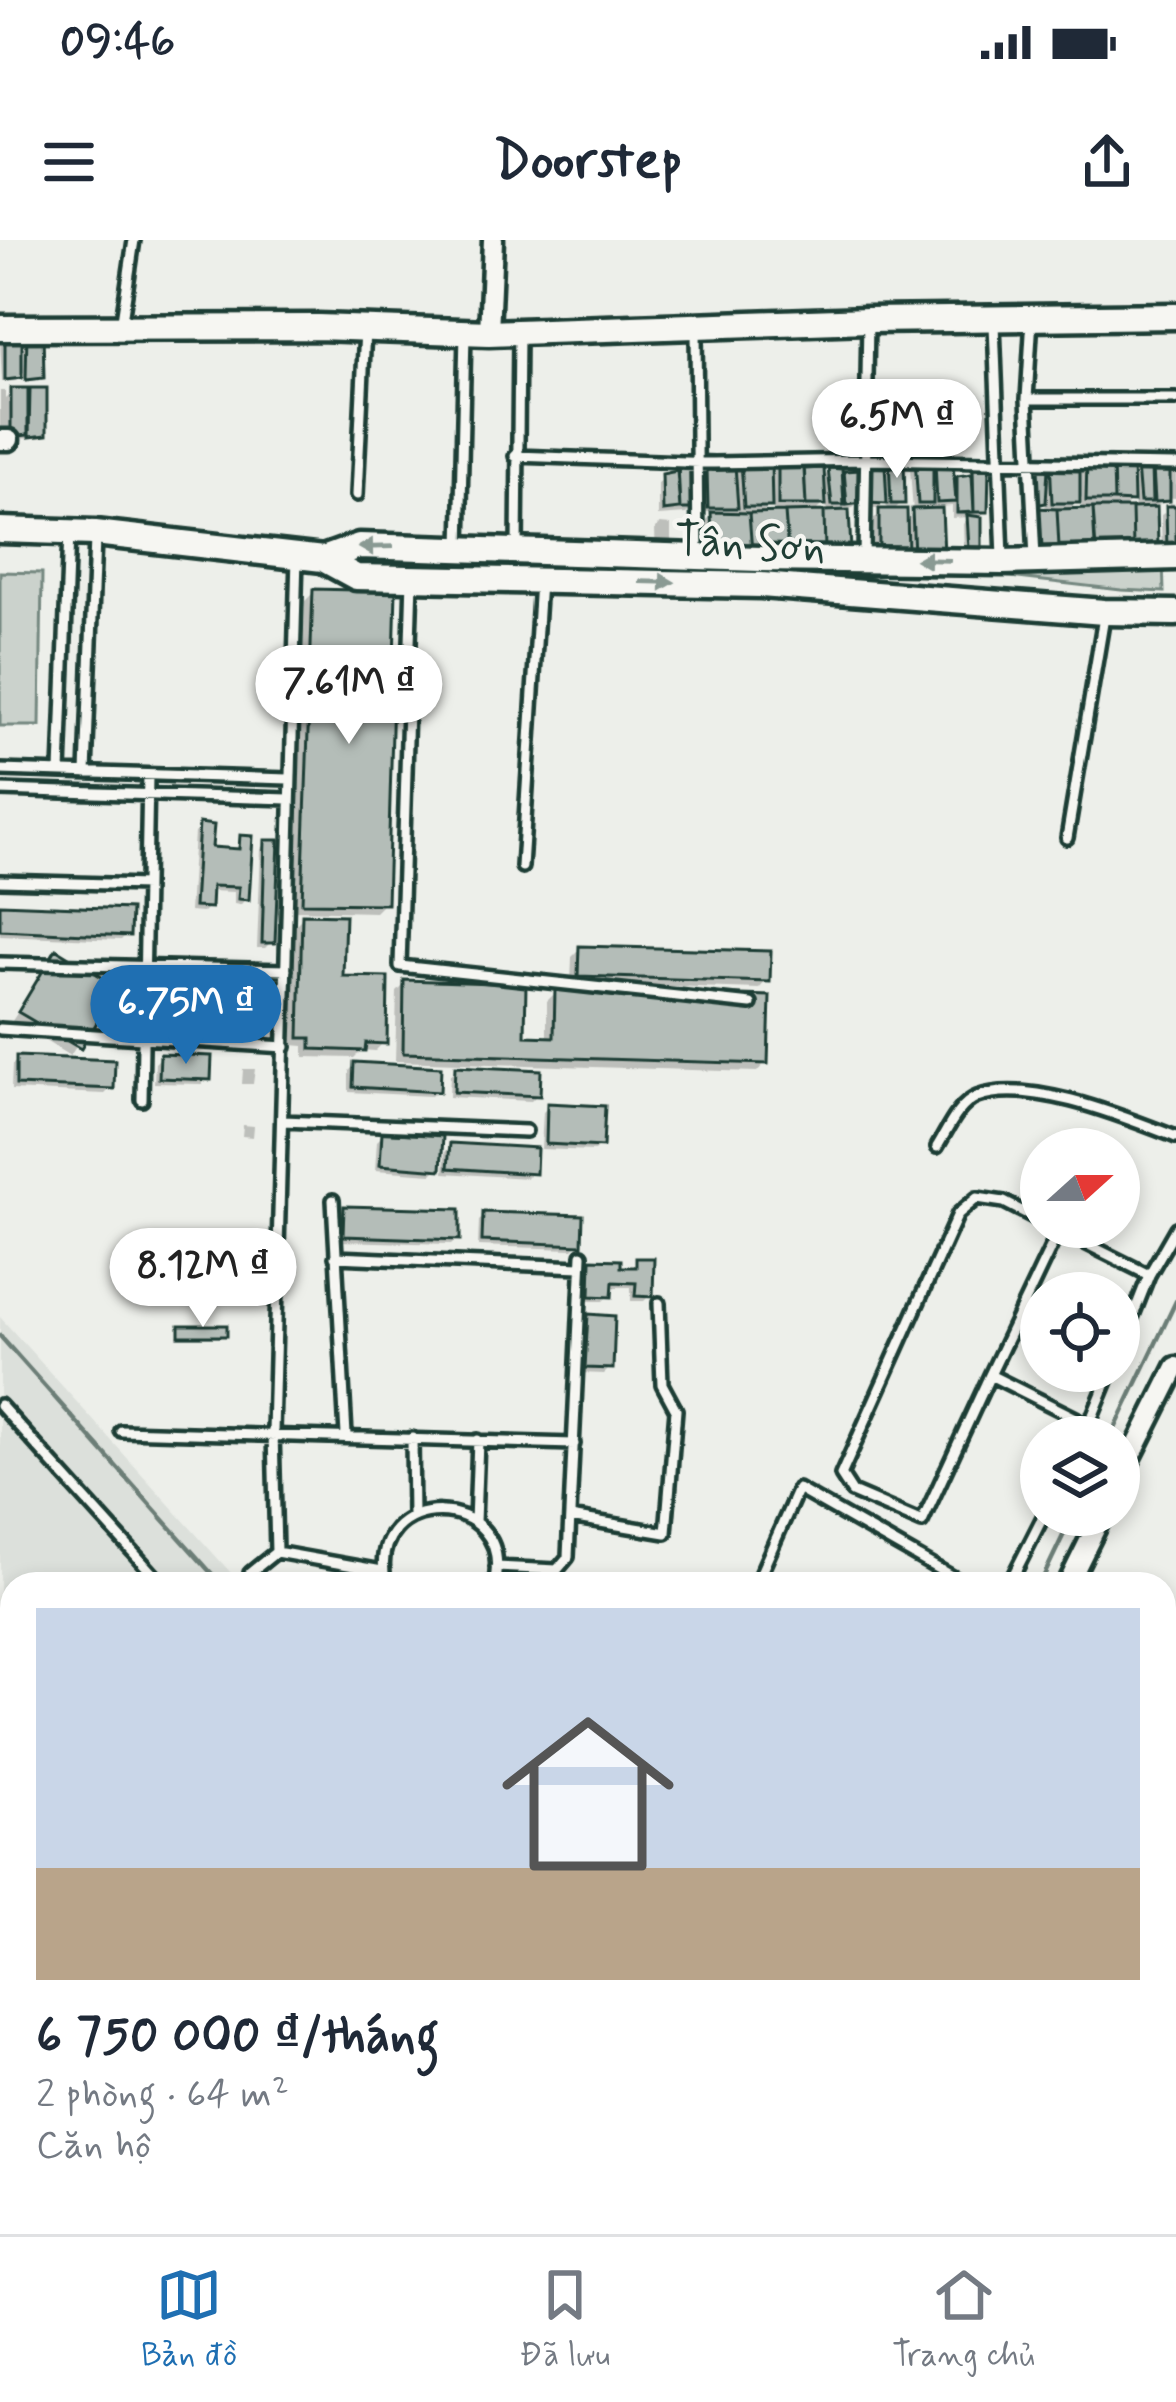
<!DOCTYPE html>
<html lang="vi">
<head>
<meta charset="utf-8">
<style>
	:root { --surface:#fff; --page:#f6f6f7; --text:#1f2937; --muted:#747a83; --line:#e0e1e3; --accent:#1f6fb2 }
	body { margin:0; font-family:Mynerve,sans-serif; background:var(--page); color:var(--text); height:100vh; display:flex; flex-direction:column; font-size:45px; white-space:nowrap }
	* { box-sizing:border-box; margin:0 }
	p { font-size:39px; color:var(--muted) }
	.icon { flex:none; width:66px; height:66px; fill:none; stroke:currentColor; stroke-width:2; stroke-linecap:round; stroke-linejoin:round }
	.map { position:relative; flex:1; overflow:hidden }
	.drawer { position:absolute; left:0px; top:1332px; width:1176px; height:663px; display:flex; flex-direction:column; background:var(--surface); border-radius:36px 36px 0 0; box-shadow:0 6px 18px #0003 }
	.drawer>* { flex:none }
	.needle { width:78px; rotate:69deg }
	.controls { position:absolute; left:1020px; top:888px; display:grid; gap:24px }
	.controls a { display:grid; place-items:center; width:120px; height:120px; border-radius:50%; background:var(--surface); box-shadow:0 6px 18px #0003; font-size:60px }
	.price { position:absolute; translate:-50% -102px; padding:0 27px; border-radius:42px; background:#fff; color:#222; font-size:39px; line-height:78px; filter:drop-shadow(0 3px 6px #0008) }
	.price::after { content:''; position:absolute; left:50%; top:72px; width:36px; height:27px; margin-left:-18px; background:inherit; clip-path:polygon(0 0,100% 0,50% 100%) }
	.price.active { background:var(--accent); color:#fff }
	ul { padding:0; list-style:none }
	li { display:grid; align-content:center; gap:24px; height:636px; padding:0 36px }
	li+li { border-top:3px solid var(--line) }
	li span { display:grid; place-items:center; height:372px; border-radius:0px; color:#555 }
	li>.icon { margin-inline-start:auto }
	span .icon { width:216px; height:216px; fill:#fffc; stroke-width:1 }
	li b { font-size:51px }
	.status { display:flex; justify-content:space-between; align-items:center; height:84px; padding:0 60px; background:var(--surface); direction:ltr }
	.status svg { height:33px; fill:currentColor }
	header { display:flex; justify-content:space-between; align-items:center; height:156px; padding:0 36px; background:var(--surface); font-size:54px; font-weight:700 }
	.tab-bar { display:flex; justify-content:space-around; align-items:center; height:168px; border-top:3px solid var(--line); background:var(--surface); font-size:33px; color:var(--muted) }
	.tab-bar a { display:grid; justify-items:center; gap:6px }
	.tab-bar .active { color:var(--accent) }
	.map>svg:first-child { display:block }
	.built { fill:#dce0db }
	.green { fill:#cbd2cc; stroke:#758880; stroke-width:3 }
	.shadow { fill:#0003; fill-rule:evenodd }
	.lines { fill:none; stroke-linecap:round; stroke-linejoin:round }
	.stream { stroke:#6c7e77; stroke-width:4.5 }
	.taxiway { stroke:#86968f; stroke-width:45 }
	.runway { stroke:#86968f; stroke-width:111 }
	.building { fill:#b4bdb8; stroke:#1f3d34; stroke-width:3 }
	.lane-casing { stroke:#1f3d34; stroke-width:18 }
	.street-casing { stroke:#1f3d34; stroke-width:27 }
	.secondary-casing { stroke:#1f3d34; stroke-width:33 }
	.lane { stroke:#f6f6f2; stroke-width:9 }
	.street { stroke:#f6f6f2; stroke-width:18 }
	.secondary { stroke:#f6f6f2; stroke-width:24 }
	.oneway { fill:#8a9a93 }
	.labels { text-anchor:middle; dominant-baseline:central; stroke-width:9; stroke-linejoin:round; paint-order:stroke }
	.street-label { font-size:45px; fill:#1f3d34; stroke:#f6f6f2 }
</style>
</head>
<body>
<div class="status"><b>09:46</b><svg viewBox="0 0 49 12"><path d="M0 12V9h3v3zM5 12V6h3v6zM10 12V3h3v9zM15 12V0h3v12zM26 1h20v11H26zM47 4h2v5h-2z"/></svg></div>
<header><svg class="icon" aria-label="menu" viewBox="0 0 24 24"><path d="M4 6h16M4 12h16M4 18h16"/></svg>Doorstep<svg class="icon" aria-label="share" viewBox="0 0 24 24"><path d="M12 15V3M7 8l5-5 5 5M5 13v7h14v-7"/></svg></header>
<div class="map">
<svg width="1176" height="1994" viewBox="0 0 1176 1994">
	<rect width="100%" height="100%" fill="#edefea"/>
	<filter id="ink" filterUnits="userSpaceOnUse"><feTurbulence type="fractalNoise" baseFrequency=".00833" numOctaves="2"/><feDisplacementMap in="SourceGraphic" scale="24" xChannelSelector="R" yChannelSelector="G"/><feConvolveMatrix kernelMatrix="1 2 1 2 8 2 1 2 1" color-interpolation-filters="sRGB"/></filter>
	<g filter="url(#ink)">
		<!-- built -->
		<path class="built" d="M0,1077L241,1344H12V1983H1057L1066,1994H0Z"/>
		<!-- green -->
		<path class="green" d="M1163,320L1164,352L1121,350L891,323Z
			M0,332L42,333L40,486H0Z
			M0,1906L12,1913V1983H120L136,1994H0Z"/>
		<!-- shadow -->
		<path class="shadow" d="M7,94L19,104L28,94L41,137L37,140L24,142V132L16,141L2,142L0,101Z
			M0,151H5V159L13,151L27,156L32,151L44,194L41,198L8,199L9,191L0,198Z
			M890,222L902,262L892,272L904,282L913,273L910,228L916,222L930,233L937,226L952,245L974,230L986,271L979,277V307L973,313H964L963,284L969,277L952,278V266L939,267L941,313L874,321V278L887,272L886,261L878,269L862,268V260L853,268L846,269L848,310L708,321L706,281L715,272H703L702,237L708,231L733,234L742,225L768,237L779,226L822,239L830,231L861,233L867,227H886ZM826,261L827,273L813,274ZM773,262V274H761Z
			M1088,222L1131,236L1138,228L1170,230L1176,224V258L1160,257V263H1164L1154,266L1155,307L1036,312L1047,259L1037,268L1030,269L1045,226L1077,233ZM1082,257L1081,271L1067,272ZM1134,258L1135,270L1121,271Z
			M680,227L692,268L686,274L658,276V243Z
			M1170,263L1176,264V315L1162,316L1161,275L1170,269Z
			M660,284L671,285V313L656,319L655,289Z
			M314,352L384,663L375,672L295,670L305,361Z
			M200,587L209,610L235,612L241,598L246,659L240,665L234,664V652L209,651L208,667L202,673L189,672L194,593Z
			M267,603L272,702L266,708H257L261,609Z
			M0,667L127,694L121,700L0,695Z
			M303,677L384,802L375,811L362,810L354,818L304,817V806L292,805L295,685Z
			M580,709L767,740L759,749L571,743L572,717Z
			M56,713L114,748L70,816L12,781Z
			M164,743L211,762L208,766L160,764Z
			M406,743L522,799L547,800V761L556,752L765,823L757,832L395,821L397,752Z
			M223,748L267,763L263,766L219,765Z
			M161,817L208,838L202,844L154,843L155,823Z
			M18,819L111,848L105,854L11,850L12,825Z
			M355,825L437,850L431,856L349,852V831Z
			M243,829H255L253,844H242Z
			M456,829L537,855L531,861L449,857L450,835Z
			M549,866L600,905L594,911L541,909L543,872Z
			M243,885L254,886L253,897L242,896Z
			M383,895L438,928L432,934L375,930L377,901Z
			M451,906L533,932L527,938L444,933L445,912Z
			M345,969L457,998L451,1004L338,1001L339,975Z
			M485,975L579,1003L573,1009L478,1006L479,981Z
			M637,1021L650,1055L644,1061H631V1047H609V1055L603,1061H586L587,1028L593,1022L631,1030Z
			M179,1024L223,1032L219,1035H176Z
			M589,1077L610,1128L604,1134L580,1133L583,1083Z
			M180,1088L224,1095L220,1098H177Z"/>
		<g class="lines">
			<!-- stream -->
			<path class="stream" d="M0,1096L221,1344
				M1111,1197L1176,1061
				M1040,1344L1073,1275"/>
			<!-- taxiway -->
			<path class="taxiway" d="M0,1832L12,1839
				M240,1983L252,1994"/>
			<!-- runway -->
			<path class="runway" d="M0,1694L12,1708
				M259,1983L268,1994"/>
		</g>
		<!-- building -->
		<path class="building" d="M5,91H22V138L5,140Z
			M27,91H43L44,138L26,140Z
			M11,148H28V195L11,197Z
			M30,148H47V195L29,197Z
			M1050,217H1080V263H1052Z
			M1113,218L1114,261H1086L1087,219Z
			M889,219H904L905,264H891Z
			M915,219H933V264H918Z
			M741,222H771L772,267H744Z
			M804,222L806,265H778V223Z
			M935,223H953L956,262L937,263Z
			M678,224H694L695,269H680Z
			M866,224H885L887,264L867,263Z
			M711,225H735L738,268H708L707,228Z
			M1133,225L1134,262L1114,261L1113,226Z
			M1137,225L1151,226L1152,262H1140Z
			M973,227H989L988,272H974Z
			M1170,227V261L1155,262L1153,228Z
			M824,228L826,265H806L804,229Z
			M828,228L842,229L844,265H832Z
			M1031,228H1048L1046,263L1035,265Z
			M861,230L862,263L847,265L844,231Z
			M677,231L680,269L663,271L662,234Z
			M972,234L974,272L957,273V236Z
			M1166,266H1176V311H1167Z
			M1157,267L1158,308H1133L1132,268Z
			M942,268L944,315H914L912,269Z
			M1035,268L1057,269L1059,307L1039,311Z
			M1093,268H1132L1133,308L1096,310Z
			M1093,268L1095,306L1059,307L1057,269Z
			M879,269H907L908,315L879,316Z
			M849,270L851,311H825L824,271Z
			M824,271L825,311L788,314L785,272Z
			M711,272L749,273L752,312L713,316Z
			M785,272L788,310L752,312L749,273Z
			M967,275L982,277V308L969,309Z
			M313,349L396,351L387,664L302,663Z
			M199,583L214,585L212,607L239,609L240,595L253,596L249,660L238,659L239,647L212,646L211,668L194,667Z
			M265,600H279L275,703H262Z
			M0,664L131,669L130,696L0,690Z
			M302,674L345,675L343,736L388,737L387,804L366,803L365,811L311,809V798H299Z
			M579,706L771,711L770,742L578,736Z
			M56,709L118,747L81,809L18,772Z
			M162,740L215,742L214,764L162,761Z
			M404,740L526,744L525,796L554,797L555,749L770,756L768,824L403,813Z
			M222,745L270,746V764L221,763Z
			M160,814L212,816L211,840L159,838Z
			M16,816L115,820L114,849L16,845Z
			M354,822L441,827L440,852L353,847Z
			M455,826L541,830L540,856L454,852Z
			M547,863L605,866L603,907L546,904Z
			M382,892L443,896L441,930L380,925Z
			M450,903L537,908L536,934L448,928Z
			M344,966L460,969V1000L343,996Z
			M483,972L583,975L582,1005L482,1001Z
			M636,1018H654L653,1057L635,1056L636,1043L613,1042L612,1057L590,1056L591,1019L621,1020V1027H636Z
			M178,1021H226V1033H178Z
			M588,1074L615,1076L613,1129L585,1128Z
			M179,1085H227V1096H179Z"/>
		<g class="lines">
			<defs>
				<path id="lane" d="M1032,78L1027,159L1035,318
					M994,84L1003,318
					M121,87L134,0
					M696,88L698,316
					M1027,159H1176
					M515,216L714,223L863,220L1176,225
					M357,255L365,89
					M460,308L465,93
					M517,310L519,93
					M864,318L868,80
					M412,339L400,726L751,764
					M0,530L289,539
					M60,532L69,292
					M86,533L95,298
					M0,550L289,559
					M1067,598L1104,377
					M522,627L540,341
					M0,641L146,645
					M0,723L286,730
					M0,789L285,807
					M142,860L148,535
					M283,881L526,891
					M937,907C947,891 958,864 977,857C1028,837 1127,878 1176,897
					M333,960L346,1195
					M1041,981L1004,962L977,958L958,974L841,1235L852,1252L922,1282L990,1135L1090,1185
					M1057,989L1149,1035
					M335,1017L581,1027
					M1119,1111L1149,1035L1176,988
					M990,1135L1059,990
					M0,1165L162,1344
					M121,1191L574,1204
					M1084,1197L1111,1131
					M412,1198L413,1277
					M570,1277L666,1293L676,1170L662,1144L659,1063
					M475,1282L478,1200
					M276,1312L273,1192L297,316
					M496,1327L557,1330L568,1317L582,1015
					M250,1333L276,1312L382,1331
					M386,1344C362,1246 518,1249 494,1344
					M756,1344L798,1249L965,1344
					M1009,1344L1044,1275
					M1164,1645L1176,1637
					M971,1983L981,1994
					M1075,1983L1085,1994"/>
				<path id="street" d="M489,93L493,0
					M0,200H9
					M1119,1241L1176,1127
					M1068,1344L1102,1275"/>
				<path id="secondary" d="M0,88L318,87L489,93L868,80L1176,76
					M0,290L95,293L323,319L356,337L761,345L1104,372L1176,373
					M323,319L359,306L760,319L1003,322L1176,317"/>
			</defs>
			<!-- lane casing -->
			<use href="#lane" class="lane-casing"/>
			<!-- street casing -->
			<use href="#street" class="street-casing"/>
			<!-- secondary casing -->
			<use href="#secondary" class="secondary-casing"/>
			<!-- lane -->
			<use href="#lane" class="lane"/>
			<!-- street -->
			<use href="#street" class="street"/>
			<!-- secondary -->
			<use href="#secondary" class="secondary"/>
		</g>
		<!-- one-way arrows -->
		<defs><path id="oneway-solid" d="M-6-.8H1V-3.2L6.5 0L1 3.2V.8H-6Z" transform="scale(3)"/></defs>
		<g class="oneway">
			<use href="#oneway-solid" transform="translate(376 307) rotate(179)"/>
			<use href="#oneway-solid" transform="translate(933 320) rotate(-179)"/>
			<use href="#oneway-solid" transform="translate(657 342) rotate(1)"/>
		</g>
	</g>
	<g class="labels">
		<!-- street labels -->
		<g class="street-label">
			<text transform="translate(750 305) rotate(3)">Tân Sơn</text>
		</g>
	</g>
</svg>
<div class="controls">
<a><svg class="needle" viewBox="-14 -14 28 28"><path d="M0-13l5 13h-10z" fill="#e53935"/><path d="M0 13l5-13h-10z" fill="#747a83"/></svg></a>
<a><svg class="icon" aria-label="locate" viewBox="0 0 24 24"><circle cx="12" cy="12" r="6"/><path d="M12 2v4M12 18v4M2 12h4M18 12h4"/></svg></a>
<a><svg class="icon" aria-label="layers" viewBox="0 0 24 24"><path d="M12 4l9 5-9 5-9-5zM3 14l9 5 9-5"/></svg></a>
</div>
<b class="price" style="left:897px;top:241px">6.5M ₫</b>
<b class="price" style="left:349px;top:507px">7.61M ₫</b>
<b class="price active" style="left:186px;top:827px">6.75M ₫</b>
<b class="price" style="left:203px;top:1090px">8.12M ₫</b>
<section class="drawer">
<ul>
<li><span style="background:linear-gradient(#c9d6e8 70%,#b9a48a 0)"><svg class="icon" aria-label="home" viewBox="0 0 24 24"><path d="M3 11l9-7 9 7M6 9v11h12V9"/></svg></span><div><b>6 750 000 ₫/tháng</b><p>2 phòng · 64 m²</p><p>Căn hộ</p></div></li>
</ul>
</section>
</div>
<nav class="tab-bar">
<a class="active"><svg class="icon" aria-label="map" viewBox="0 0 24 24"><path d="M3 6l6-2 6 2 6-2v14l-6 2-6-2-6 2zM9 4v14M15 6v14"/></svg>Bản đồ</a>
<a><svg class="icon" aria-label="saved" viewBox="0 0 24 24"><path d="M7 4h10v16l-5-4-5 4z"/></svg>Đã lưu</a>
<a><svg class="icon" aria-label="home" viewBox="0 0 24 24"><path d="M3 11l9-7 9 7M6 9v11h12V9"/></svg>Trang chủ</a>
</nav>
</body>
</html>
